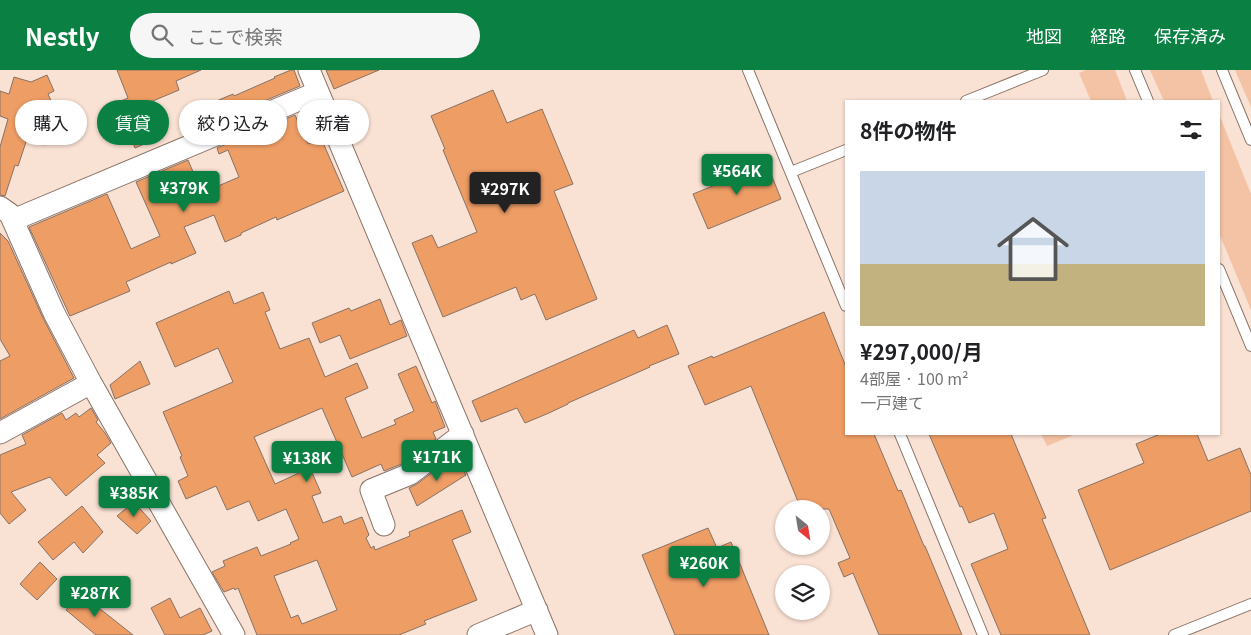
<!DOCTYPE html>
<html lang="ja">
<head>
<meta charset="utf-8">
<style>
	:root { --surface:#fff; --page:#f6f6f6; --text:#202124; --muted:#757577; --accent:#0b8043 }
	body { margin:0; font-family:Georgia,"Noto Sans JP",serif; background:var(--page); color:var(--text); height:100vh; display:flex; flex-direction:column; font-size:19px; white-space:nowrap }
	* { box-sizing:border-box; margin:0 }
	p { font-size:16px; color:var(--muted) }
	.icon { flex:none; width:28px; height:28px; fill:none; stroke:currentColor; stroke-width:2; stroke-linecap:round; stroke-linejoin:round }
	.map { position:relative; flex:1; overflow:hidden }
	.details { position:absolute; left:845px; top:30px; width:375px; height:335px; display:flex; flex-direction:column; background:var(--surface); border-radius:0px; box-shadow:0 1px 4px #0004 }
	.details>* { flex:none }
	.hud { position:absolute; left:15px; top:30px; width:475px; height:45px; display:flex; gap:10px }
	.needle { width:32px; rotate:150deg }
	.buttons { position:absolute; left:775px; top:430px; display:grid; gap:10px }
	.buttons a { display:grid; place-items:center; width:55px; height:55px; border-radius:50%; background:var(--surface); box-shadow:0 1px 4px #0004; font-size:25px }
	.price { position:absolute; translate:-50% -42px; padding:0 11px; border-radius:5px; background:var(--accent); color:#fff; font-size:16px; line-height:32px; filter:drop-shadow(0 1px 2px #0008) }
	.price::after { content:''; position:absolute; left:50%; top:30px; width:15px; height:11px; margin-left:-8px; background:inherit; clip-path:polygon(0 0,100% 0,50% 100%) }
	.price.selected { background:#222; color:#fff }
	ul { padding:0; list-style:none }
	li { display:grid; align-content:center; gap:10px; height:265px; padding:0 15px }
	li span { display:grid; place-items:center; height:155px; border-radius:0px; color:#555 }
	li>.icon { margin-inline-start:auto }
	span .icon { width:90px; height:90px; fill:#fffc; stroke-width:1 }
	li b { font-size:21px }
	h2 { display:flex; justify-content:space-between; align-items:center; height:60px; padding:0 15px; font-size:21px }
	.tag { padding:0 18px; border-radius:22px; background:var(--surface); box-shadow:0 1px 4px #0004; font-size:18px; line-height:45px }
	.tag.selected { background:var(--accent); color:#fff }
	header { display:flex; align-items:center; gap:30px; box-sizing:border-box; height:70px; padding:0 25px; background:var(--accent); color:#fff }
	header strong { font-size:24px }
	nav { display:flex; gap:28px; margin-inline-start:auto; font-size:18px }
	.search { width:350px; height:45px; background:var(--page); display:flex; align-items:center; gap:12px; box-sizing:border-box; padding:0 18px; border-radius:28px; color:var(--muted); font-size:19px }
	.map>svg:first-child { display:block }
	.green { fill:#f4c3a5 }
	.building { fill:#ee9d65; stroke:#877265; fill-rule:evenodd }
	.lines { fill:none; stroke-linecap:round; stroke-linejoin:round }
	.lane-casing { stroke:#897367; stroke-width:12 }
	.street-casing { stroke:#897367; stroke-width:23 }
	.lane { stroke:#fff; stroke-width:10 }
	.street { stroke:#fff; stroke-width:21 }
</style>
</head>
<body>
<header>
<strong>Nestly</strong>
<div class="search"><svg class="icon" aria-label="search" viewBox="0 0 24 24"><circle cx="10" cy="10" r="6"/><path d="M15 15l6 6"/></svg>ここで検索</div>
<nav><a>地図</a><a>経路</a><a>保存済み</a></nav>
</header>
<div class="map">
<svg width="1251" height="565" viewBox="0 0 1251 565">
	<rect width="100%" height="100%" fill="#f9e1d3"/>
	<!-- green -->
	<path class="green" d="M1086,0H1115L1127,31H1091L1079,3Z
		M1150,0H1201L1213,31H1164Z
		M1235,0H1251V37Z
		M1219,44L1251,124V240L1219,163Z
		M1041,364H1076L1047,376Z"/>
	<!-- building -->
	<path class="building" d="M117,0H201L176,11L179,20L148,33L163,66L135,78L132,71L129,72L119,50L122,49L116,33L128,28Z
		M291,0H294L300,16L207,55L200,38L233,24L234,26L275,8L274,7Z
		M326,0H379L334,19Z
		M47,5L54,21L48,24L66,65L43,75L33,51L18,96L15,95L5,126L0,125V77L8,49L0,46V21L9,24L14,7L31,12Z
		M493,20L507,53L542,39L573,114L554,121L597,229L546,250L535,224L521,230L516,217L443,247L412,173L432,165L438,178L477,162L443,80L445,79L431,46Z
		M295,45L308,74L321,68L344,121L277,150L276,147L241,163V165L225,172L214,145L184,157L196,183L171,194V192L126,212L130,221L70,246L29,157L107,124L131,179L160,166L136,112L188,90L202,123L239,107L228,80L219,84L217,78Z
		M767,94L781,129L708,159L693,124Z
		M0,163L8,171L43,248L74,308L0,349V291L10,286L0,269Z
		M229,221L234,234L263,222L270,240L265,242L280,279L309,268L325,307L357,293L368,318L345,328L362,368L396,354L394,350L414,341L398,304L416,296L432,333L435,331L445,357L433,362L436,369L432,372L403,383L407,391L404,393L384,401L381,394L352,407L322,338L254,367L275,414L310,398L321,423L312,426L323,453L341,446L344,454L362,447L369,465L366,468L371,478L374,476L375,480L410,466L409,462L462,440L471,462L452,470L477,530L424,551L426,554L399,565H257L238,518L235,520L234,518L224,522L212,502L225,496L223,491L257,477L261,486L291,474L290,473L299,469L286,439L258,451L249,431L227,440L216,416L186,429L178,411L188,406L180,387L182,386L163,342L233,312L218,278L175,297L156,253ZM317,490L337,540L302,554L298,545L291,548L274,506Z
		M380,229L390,255L401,250L407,266L350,289L340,265L320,273L312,253L349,238L351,241Z
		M824,242L846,297V364H874L898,421L901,420L924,476H925L962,565H879L853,503L844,507L838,493L850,488L829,439H801L751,316L705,335L688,296L712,286L713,288Z
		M667,255L679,284L649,296L650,297L568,333V334L549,343L525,353L517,338L481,352L472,331L634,260L638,268Z
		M140,291L150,314L115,329L110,315Z
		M91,338L98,350L96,352L105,363L111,373L97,385L105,393L66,426L50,407L11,422L26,440L9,454L0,443V385L26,374L22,365L62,343L66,350L76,343L79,347Z
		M929,364H1011L1046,448L1042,449L1090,565H1001L971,494L1008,479L994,443L969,453L962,436L960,437Z
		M1160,364H1197L1208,391L1240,378L1251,405V441L1110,500L1078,420L1144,393L1136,374Z
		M457,388L466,405L417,436L409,418L417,414L433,402Z
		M134,432L151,451L137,464L117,446Z
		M82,436L103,462L83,483L74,472L53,490L38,472Z
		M708,458L717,478L731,472L769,565H675L642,485Z
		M40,492L57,509L37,530L20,514Z
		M80,523L133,565H96L66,540Z
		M170,528L180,548L200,538L212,561L203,565H165L151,538Z"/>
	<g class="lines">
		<defs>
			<path id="lane" d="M748,0L846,236
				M1135,0L1148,31
				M1222,0L1251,70
				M966,31L1043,0
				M791,102L846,80
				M1219,199L1251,276
				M900,364L983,565
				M1174,565L1251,534"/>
			<path id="street" d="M309,0L547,565
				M0,137L10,144L54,243L91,313L234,565
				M13,150L318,22
				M0,363L91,313
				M384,455L371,420L410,404L463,364
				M478,565L537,540"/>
		</defs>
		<!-- lane casing -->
		<use href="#lane" class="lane-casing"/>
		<!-- street casing -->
		<use href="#street" class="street-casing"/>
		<!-- lane -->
		<use href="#lane" class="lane"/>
		<!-- street -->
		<use href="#street" class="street"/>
	</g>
</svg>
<div class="buttons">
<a><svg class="needle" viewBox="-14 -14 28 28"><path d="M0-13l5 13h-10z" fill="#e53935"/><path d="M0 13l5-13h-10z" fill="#757577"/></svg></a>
<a><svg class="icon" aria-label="layers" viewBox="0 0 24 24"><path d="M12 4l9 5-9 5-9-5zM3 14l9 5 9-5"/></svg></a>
</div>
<b class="price" style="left:737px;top:126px">¥564K</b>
<b class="price" style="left:184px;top:143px">¥379K</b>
<b class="price selected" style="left:505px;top:144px">¥297K</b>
<b class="price" style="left:437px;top:412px">¥171K</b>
<b class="price" style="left:307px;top:413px">¥138K</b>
<b class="price" style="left:134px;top:448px">¥385K</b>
<b class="price" style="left:704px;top:518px">¥260K</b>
<b class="price" style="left:95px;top:548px">¥287K</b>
<div class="hud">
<a class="tag">購入</a>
<a class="tag selected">賃貸</a>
<a class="tag">絞り込み</a>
<a class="tag">新着</a>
</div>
<section class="details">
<h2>8件の物件<svg class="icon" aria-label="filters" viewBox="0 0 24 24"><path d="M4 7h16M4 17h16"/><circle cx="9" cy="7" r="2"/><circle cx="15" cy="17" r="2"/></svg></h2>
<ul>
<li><span style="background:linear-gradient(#c9d6e8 60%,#c2b280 0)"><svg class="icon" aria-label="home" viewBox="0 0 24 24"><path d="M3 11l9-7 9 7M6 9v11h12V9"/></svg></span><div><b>¥297,000/月</b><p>4部屋 · 100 m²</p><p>一戸建て</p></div></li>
</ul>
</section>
</div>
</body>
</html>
